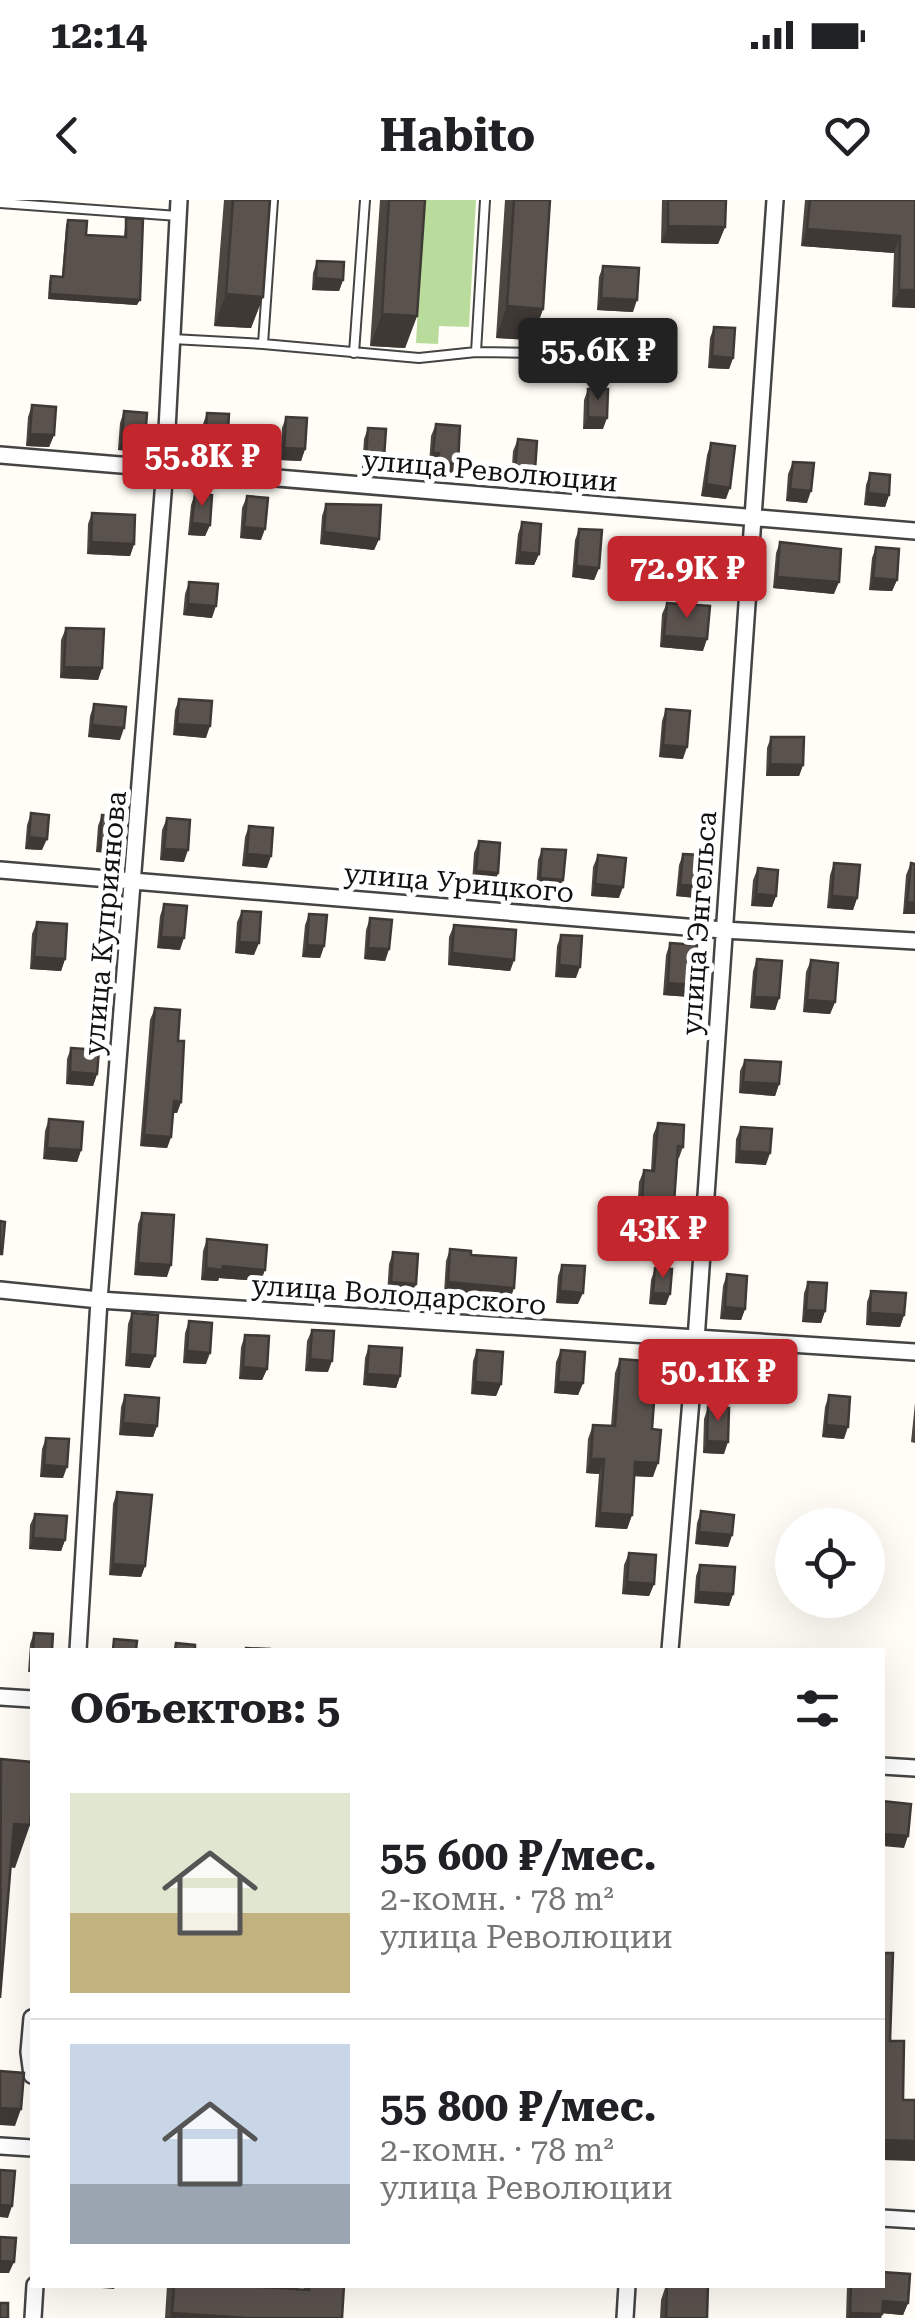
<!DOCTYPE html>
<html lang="ru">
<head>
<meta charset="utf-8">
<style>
	:root { --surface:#fff; --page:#f2f2f2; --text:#202124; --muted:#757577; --line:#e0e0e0; --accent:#c4262e }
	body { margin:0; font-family:"Roboto Serif",serif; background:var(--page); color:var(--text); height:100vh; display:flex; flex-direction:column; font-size:38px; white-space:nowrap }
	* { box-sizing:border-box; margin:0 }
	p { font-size:32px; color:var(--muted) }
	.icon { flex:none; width:55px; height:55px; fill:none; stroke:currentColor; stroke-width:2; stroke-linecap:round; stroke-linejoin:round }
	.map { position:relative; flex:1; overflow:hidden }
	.side { position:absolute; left:30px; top:1448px; width:855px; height:640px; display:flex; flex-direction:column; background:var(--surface); border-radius:0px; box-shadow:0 10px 40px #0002 }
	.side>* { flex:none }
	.tools { position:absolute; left:775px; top:1308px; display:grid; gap:20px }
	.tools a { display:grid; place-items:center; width:110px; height:110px; border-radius:50%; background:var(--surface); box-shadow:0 10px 40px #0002; font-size:50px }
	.price { position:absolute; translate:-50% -85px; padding:0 22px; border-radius:10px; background:var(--accent); color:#fff; font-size:32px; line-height:65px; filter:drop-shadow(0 2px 5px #0008) }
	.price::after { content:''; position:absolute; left:50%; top:60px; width:30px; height:22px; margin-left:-15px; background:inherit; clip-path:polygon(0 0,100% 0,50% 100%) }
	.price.on { background:#222; color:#fff }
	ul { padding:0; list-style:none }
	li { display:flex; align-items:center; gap:30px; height:250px; padding:0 40px }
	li+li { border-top:2px solid var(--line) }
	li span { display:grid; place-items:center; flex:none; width:280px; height:200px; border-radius:0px; color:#555 }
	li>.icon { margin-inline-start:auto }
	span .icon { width:120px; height:120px; fill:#fffc; stroke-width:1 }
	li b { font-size:42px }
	h2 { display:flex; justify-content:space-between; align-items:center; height:120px; padding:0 40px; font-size:42px }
	.status { display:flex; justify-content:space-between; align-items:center; height:70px; padding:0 50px; background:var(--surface); direction:ltr }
	.status svg { height:28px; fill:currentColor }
	header { display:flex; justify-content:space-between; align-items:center; height:130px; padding:0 40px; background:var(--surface); font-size:45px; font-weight:700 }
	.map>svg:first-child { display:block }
	.forest { fill:#b9dc9c }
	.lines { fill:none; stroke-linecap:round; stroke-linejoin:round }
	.lane-casing { stroke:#444; stroke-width:12 }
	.street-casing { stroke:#444; stroke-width:20 }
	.lane { stroke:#fff; stroke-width:8 }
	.street { stroke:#fff; stroke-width:15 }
	.wall { fill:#4d4742 }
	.shaded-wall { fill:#3f3936 }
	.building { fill:#5a524d; stroke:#3f3936; stroke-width:2.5 }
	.labels { text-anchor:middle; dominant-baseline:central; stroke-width:10; stroke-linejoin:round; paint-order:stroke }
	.street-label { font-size:28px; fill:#111; stroke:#fff }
</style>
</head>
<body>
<div class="status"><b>12:14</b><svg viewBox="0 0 49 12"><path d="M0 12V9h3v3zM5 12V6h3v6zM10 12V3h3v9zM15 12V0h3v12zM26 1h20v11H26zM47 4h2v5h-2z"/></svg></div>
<header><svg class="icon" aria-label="back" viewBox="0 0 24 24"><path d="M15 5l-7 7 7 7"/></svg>Habito<svg class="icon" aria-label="heart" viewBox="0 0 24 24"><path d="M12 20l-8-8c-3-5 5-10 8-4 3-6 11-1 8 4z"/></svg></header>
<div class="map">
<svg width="915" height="2118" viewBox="0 0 915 2118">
	<rect width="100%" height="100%" fill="#fffdf5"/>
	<!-- forest -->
	<path class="forest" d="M424,0H476L469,127L439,126L438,144L416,143Z"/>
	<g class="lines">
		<defs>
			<path id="lane" d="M0,3L178,16
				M172,139L263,144L273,0
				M263,144L419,158L476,152L537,153
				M476,152L485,0
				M354,153L365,0"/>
			<path id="street" d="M0,255L915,331
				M0,670L723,730L915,741
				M0,1090L99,1100L915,1152
				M78,1450L99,1100L165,268L179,0
				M670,1450L696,1140L775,0
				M0,1497L32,1499
				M882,1566L915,1568
				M32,1818L29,1852L32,1875
				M0,1946L32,1948
				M882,2018L915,2020
				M33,2118L35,2085
				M625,2118L627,2085"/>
		</defs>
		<!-- lane casing -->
		<use href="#lane" class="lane-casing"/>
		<!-- street casing -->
		<use href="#street" class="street-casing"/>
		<!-- lane -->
		<use href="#lane" class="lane"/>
		<!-- street -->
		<use href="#street" class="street"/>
	</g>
	<!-- wall -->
	<path class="wall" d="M224,0H270L263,97L251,128L214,126Z
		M380,0H425L417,116L405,148L370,146Z
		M505,0H550L543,109L532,140L496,138Z
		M662,0H726L725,27L718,44L661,43Z
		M805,0H915V108L892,107L894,53L801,46Z
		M126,18L137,105L48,99L49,82L51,76L62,77L66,25L68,20L86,35L124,36Z
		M317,61L343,80L339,91L312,90L313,73Z
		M603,66L633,112L597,110L599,77Z
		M714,127L733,158L729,169L708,168L710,138Z
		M588,189L603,229H583L584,200Z
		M32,205L54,235L49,247L26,246L28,217Z
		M124,211L145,240L141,252L118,250L120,223Z
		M207,213L227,247L223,259L201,258L203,224Z
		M286,217L305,249L301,261L280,260L282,228Z
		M436,224L453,275L434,274L435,265L429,264L431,236Z
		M368,228L380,270L362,268L364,239Z
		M518,239L531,281L511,280L513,251Z
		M711,243L726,299L701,296L707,255Z
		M793,262L807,303L786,301L788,274Z
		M870,273L889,295L885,307L864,305L866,285Z
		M195,293L210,325L205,336L188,335L191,305Z
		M247,296L261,340L240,338L242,308Z
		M326,304L379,339L374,350L320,344L322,316Z
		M92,313L134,344L130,356L87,354L88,324Z
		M522,322L539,354L534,365L515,364L518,334Z
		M579,329L599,368L594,380L572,377L575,340Z
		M780,342L834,394L773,388L776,353Z
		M876,347L897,380L892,391L869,390L872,358Z
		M189,382L212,418L183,415L185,394Z
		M667,403L703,451L660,447L662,414Z
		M66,428L102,468L98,480L60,478L61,440Z
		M179,499L206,538L173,535L175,510Z
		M94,504L120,540L88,537L90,516Z
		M666,509L683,559L659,557L662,521Z
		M771,537L803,565L799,576H766L767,548Z
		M31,613L42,650L25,649L27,625Z
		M102,615L112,653L96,652L98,626Z
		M167,618L184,662L160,660L162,630Z
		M249,626L267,668L242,666L245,637Z
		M479,641L498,673L494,685L472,683L474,653Z
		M542,649L563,680L559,691L536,689L538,660Z
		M683,654L696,698L676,696L679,665Z
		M598,655L619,698L591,696L593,667Z
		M834,663L857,698L853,710L827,708L830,675Z
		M911,663L915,714H903L906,675Z
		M758,668L776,696L772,707L751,706L753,680Z
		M164,704L180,750L157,748L160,716Z
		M242,711L254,755L235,753L237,722Z
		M309,714L324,746L320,758L302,757L305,725Z
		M370,718L389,749L385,761L364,759L366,730Z
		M37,722L65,759L61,771L30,769L32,734Z
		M454,725L514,760L510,771L448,765L449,737Z
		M561,735L576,778L555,777L557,746Z
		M670,743L690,797L663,795L666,755Z
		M757,759L779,798L775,810L750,808L753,771Z
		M811,760L835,802L830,814L803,812L806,772Z
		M155,808L178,841L181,902L177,913H173L171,937L167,948L140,946L150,820Z
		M71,848L97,874L93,886L66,884L67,859Z
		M745,860L779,884L775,896L739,893L740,871Z
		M49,919L81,950L77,962L43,959L45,931Z
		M658,923L683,947L679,958H677L674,1003L670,1015L637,1013L639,982L644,970L651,971L653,935Z
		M741,927L766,965L735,963L736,939Z
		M142,1013L167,1077L134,1075L138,1024Z
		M207,1039L261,1081L219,1078L218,1081L201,1080L203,1051Z
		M450,1049L471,1055L510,1100L444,1093L446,1061Z
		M393,1052L416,1084L412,1095L387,1094L389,1064Z
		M562,1065L578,1104L556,1103L558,1076Z
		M655,1068L666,1105L649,1104L651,1080Z
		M727,1074L745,1109L741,1120L720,1119L723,1086Z
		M808,1082L825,1111L821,1123L802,1122L804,1093Z
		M871,1091L904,1115L900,1127L866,1125L867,1102Z
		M132,1113L150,1168L125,1166L128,1124Z
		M189,1121L206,1164L183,1163L185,1133Z
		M312,1130L328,1172L305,1171L307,1141Z
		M245,1135L267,1169L262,1180L239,1179L241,1147Z
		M369,1146L400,1176L396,1188L363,1185L365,1158Z
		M477,1150L501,1184L496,1196L471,1194L473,1161Z
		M561,1150L583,1183L578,1195L554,1193L556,1162Z
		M620,1159L652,1229L653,1277L634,1276L632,1315L627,1329L595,1327L599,1274L586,1273L588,1239L593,1225L611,1226L615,1173Z
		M125,1195L157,1226L153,1237L119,1235L121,1207Z
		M829,1195L844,1239L822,1237L825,1207Z
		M915,1203V1243L911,1242Z
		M708,1207L724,1254L703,1253L704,1219Z
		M46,1238L63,1278L40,1277L42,1249Z
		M117,1292L145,1366L141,1377L109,1375L113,1304Z
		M701,1311L732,1335L728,1347L695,1344L697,1323Z
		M35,1314L65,1340L61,1351L29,1349L30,1325Z
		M629,1353L654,1384L649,1396L622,1394L624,1365Z
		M700,1365L733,1394L729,1406L694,1403L696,1376Z
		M34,1433L32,1472H28L30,1444Z
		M167,2085H228L303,2090L305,2085H344L342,2118H165Z
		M666,2085L707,2118H660L661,2100Z
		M847,2085H882L908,2103L903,2115L882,2113L881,2118H846Z"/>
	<!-- shaded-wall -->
	<path class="shaded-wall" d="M668,26L725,27L718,44L661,43Z
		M807,29L900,36L894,53L801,46Z
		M316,78L343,80L339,91L312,90Z
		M899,90H915V108L892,107Z
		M50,94L140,100L137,105L48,99Z
		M226,94L263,97L251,128L214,126Z
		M601,98L637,100L633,112L597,110Z
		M507,106L543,109L532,140L496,138Z
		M382,114L417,116L405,148L370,146Z
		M712,156L733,158L729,169L708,168Z
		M588,217L607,218L603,229H583Z
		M30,234L54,235L49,247L26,246Z
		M122,239L145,240L141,252L118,250Z
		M205,246L227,247L223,259L201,258Z
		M284,248L305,249L301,261L280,260Z
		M433,253H439L435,265L429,264Z
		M366,257L384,258L380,270L362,268Z
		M439,263L458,264L453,275L434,274Z
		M515,268L535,270L531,281L511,280Z
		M706,284L730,288L726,299L701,296Z
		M790,289L811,291L807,303L786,301Z
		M868,293L889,295L885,307L864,305Z
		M192,323L210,325L205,336L188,335Z
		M244,327L265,329L261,340L240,338Z
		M324,332L379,339L374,350L320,344Z
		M91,342L134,344L130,356L87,354Z
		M520,352L539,354L534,365L515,364Z
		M576,366L599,368L594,380L572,377Z
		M777,377L839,382L834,394L773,388Z
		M873,378L897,380L892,391L869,390Z
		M188,404L216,406L212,418L183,415Z
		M664,436L707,439L703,451L660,447Z
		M64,467L102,468L98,480L60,478Z
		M177,524L210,526L206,538L173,535Z
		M92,525L124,528L120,540L88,537Z
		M663,545L687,547L683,559L659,557Z
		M770,564L803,565L799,576H766Z
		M29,637L47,639L42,650L25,649Z
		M100,640L117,642L112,653L96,652Z
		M164,649L188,650L184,662L160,660Z
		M247,654L271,656L267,668L242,666Z
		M476,671L498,673L494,685L472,683Z
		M540,678L563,680L559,691L536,689Z
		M595,684L623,687L619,698L591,696Z
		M680,685L700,686L696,698L676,696Z
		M756,694L776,696L772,707L751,706Z
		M832,696L857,698L853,710L827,708Z
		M907,702L915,703V714H903Z
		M161,737L184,738L180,750L157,748Z
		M239,742L259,743L254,755L235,753Z
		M307,745L324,746L320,758L302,757Z
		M368,748L389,749L385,761L364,759Z
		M452,753L514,760L510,771L448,765Z
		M34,757L65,759L61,771L30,769Z
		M559,765L580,767L576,778L555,777Z
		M668,783L695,785L690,797L663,795Z
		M754,797L779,798L775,810L750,808Z
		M807,800L835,802L830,814L803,812Z
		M70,872L97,874L93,886L66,884Z
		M743,882L779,884L775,896L739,893Z
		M174,901L181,902L177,913H170Z
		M144,935L171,937L167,948L140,946Z
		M47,948L81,950L77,962L43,959Z
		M739,951L770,953L766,965L735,963Z
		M642,1001L674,1003L670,1015L637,1013Z
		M138,1063L171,1065L167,1077L134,1075Z
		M223,1066L265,1070L261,1081L219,1078L218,1081L201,1080L206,1068Z
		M391,1082L416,1084L412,1095L387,1094Z
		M448,1082L514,1088L510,1100L444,1093Z
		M560,1091L583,1093L578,1104L556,1103Z
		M653,1093L670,1094L666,1105L649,1104Z
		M725,1107L745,1109L741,1120L720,1119Z
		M806,1110L825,1111L821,1123L802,1122Z
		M870,1113L904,1115L900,1127L866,1125Z
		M187,1151L210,1153L206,1164L183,1163Z
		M130,1154L155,1156L150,1168L125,1166Z
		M310,1159L332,1161L328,1172L305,1171Z
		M243,1167L267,1169L262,1180L239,1179Z
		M367,1174L400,1176L396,1188L363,1185Z
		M475,1182L501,1184L496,1196L471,1194Z
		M558,1182L583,1183L578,1195L554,1193Z
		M123,1223L157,1226L153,1237L119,1235Z
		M826,1225L848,1227L844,1239L822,1237Z
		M707,1241L728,1242L724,1254L703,1253Z
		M591,1259H604L599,1274L586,1273Z
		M635,1262L658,1263L653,1277L630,1276Z
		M44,1265L67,1267L63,1278L40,1277Z
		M600,1313L632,1315L627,1329L595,1327Z
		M699,1332L732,1335L728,1347L695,1344Z
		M33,1338L65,1340L61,1351L29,1349Z
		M113,1364L145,1366L141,1377L109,1375Z
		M627,1382L654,1384L649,1396L622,1394Z
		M698,1392L733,1394L729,1406L694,1403Z
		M14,1624L30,1625L15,1668L0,1666Z
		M882,1634L908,1636L904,1648L882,1646Z
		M0,1908L21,1909L15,1926L0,1925Z
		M882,1940L915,1941V1961L882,1960Z
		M0,2005L12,2006L8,2018L0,2017Z
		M0,2061L14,2062L9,2073H0Z
		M77,2085H116L114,2089L77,2086Z
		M883,2101L908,2103L903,2115L879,2113Z
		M172,2113L247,2118H170Z
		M850,2113L882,2114L881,2118H848Z"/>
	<!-- building -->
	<path class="building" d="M233,0H270L263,97L226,94Z
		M389,0H425L417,116L382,114Z
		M514,0H550L543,109L507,106Z
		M668,0H726L725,27L668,26Z
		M810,0H915V90H899L900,36L807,29Z
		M126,18L143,19L140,100L50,94L51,76L63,77L68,20L87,21L86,35L126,37Z
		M317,61L344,62L343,80L316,78Z
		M603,66L639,68L637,100L601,98Z
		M714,127L735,128L733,158L712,156Z
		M588,189H608L607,218L588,217Z
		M32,205L56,207L54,235L30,234Z
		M124,211L147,213L145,240L122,239Z
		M207,213L229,214L227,247L205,246Z
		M286,217L307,218L305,249L284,248Z
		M436,224L460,226L458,264L439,263V253H433Z
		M368,228L386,229L384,258L366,257Z
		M518,239L537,241L535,270L515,268Z
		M711,243L735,246L730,288L706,284Z
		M793,262L814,263L811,291L790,289Z
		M870,273L890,275L889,295L868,293Z
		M195,293L212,295L210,325L192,323Z
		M247,296L268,298L265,329L244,327Z
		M326,304L381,305L379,339L324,332Z
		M92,313L135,315L134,344L91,342Z
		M522,322L541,324L539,354L520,352Z
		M579,329L602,330L599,368L576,366Z
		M780,342L841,349L839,382L777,377Z
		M876,347L899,349L897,380L873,378Z
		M189,382L218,384L216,406L188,404Z
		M667,403L710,406L707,439L664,436Z
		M66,428L104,429L102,468L64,467Z
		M179,499L212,501L210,526L177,524Z
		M94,504L126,507L124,528L92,525Z
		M666,509L690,511L687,547L663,545Z
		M771,537H804L803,565L770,564Z
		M31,613L49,615L47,639L29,637Z
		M102,615L119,616L117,642L100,640Z
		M167,618L190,620L188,650L164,649Z
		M249,626L273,628L271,656L247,654Z
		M479,641L500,643L498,673L476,671Z
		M542,649L566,650L563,680L540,678Z
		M683,654L703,655L700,686L680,685Z
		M598,655L626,658L623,687L595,684Z
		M834,663L860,665L857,698L832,696Z
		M911,663L915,664V703L907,702Z
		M758,668L778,670L776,696L756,694Z
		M164,704L187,706L184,738L161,737Z
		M242,711L261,712L259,743L239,742Z
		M309,714L327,715L324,746L307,745Z
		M370,718L392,720L389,749L368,748Z
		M37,722L67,724L65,759L34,757Z
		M454,725L516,730L514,760L452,753Z
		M561,735L582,736L580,767L559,765Z
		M670,743L697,745L695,785L668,783Z
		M757,759L782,761L779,798L754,797Z
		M811,760L838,763L835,802L807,800Z
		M155,808L180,810L178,841H184L181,902L174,901L171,937L144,935Z
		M71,848L99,850L97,874L70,872Z
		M745,860L781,862L779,884L743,882Z
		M49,919L83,922L81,950L47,948Z
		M658,923L684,925L683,947L678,946L674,1003L642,1001L644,970L654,971Z
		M741,927L772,929L770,953L739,951Z
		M142,1013L174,1015L171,1065L138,1063Z
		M0,1021L5,1022L2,1054H0Z
		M207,1039L267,1045L265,1070L223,1066L222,1070L206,1068Z
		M450,1049L471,1051V1055L516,1058L514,1088L448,1082Z
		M393,1052L418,1054L416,1084L391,1082Z
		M562,1065L585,1066L583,1093L560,1091Z
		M655,1068L672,1069L670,1094L653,1093Z
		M727,1074L747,1076L745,1109L725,1107Z
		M808,1082L827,1083L825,1111L806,1110Z
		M871,1091L906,1093L904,1115L870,1113Z
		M132,1113L158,1115L155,1156L130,1154Z
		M189,1121L212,1123L210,1153L187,1151Z
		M312,1130L334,1131L332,1161L310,1159Z
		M245,1135L269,1136L267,1169L243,1167Z
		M369,1146L402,1148L400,1176L367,1174Z
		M477,1150L503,1152L501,1184L475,1182Z
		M561,1150L585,1152L583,1183L558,1182Z
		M620,1159L657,1162L652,1229L661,1230L658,1263L635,1262L632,1315L600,1313L604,1259H591L593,1225L615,1226Z
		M125,1195L159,1198L157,1226L123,1223Z
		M829,1195L850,1197L848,1227L826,1225Z
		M708,1207L729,1208L728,1242L707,1241Z
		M46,1238L69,1239L67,1267L44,1265Z
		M117,1292L152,1295L145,1366L113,1364Z
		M701,1311L734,1315L732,1335L699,1332Z
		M35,1314L67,1316L65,1340L33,1338Z
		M629,1353L656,1355L654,1384L627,1382Z
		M700,1365L735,1367L733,1394L698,1392Z
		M34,1433L53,1434L52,1450H33Z
		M114,1439L137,1441L136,1450H113Z
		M176,1443L195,1445V1450H175Z
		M246,1448L270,1449V1450H246Z
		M1,1559L32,1562V1599L30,1625L14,1624L0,1798Z
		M882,1601L911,1604L908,1636L882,1634Z
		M882,1753H893L890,1841H904L903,1900H915V1941L882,1940Z
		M0,1871L24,1873L21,1909L0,1908Z
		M0,1970L15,1971L12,2006L0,2005Z
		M0,2037L16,2038L14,2062L0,2061Z
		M882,2072L910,2074L908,2103L883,2101L882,2114L850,2113L851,2085H882Z
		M174,2085H228L309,2090V2085H344L342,2118H247L172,2113Z
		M667,2085H708L707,2118H666Z
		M0,2103H8V2118H0Z"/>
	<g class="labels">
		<!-- street labels -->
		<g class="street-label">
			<text transform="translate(490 271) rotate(5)">улица Революции</text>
			<text transform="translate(459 683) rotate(5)">улица Урицкого</text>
			<text transform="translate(105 723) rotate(-85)">улица Куприянова</text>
			<text transform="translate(699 723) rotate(-86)">улица Энгельса</text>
			<text transform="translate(399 1095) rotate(4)">улица Володарского</text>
		</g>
	</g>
</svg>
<div class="tools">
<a><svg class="icon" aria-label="locate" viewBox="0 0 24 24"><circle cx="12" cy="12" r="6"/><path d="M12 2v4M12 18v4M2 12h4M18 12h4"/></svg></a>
</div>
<b class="price on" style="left:598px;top:203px">55.6K ₽</b>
<b class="price" style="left:202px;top:309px">55.8K ₽</b>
<b class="price" style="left:687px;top:421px">72.9K ₽</b>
<b class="price" style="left:663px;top:1081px">43K ₽</b>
<b class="price" style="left:718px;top:1224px">50.1K ₽</b>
<section class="side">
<h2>Объектов: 5<svg class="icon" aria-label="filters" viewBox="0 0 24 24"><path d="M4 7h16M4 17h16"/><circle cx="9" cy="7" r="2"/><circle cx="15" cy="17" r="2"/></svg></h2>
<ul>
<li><span style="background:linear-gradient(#dfe7d0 60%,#c2b280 0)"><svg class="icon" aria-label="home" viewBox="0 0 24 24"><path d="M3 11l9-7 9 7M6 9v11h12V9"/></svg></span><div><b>55 600 ₽/мес.</b><p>2-комн. · 78 m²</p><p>улица Революции</p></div></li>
<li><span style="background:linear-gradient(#c9d6e8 70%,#9aa5b1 0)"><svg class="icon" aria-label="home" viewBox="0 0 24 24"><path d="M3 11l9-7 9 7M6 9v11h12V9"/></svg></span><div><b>55 800 ₽/мес.</b><p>2-комн. · 78 m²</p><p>улица Революции</p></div></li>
</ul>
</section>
</div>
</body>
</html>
